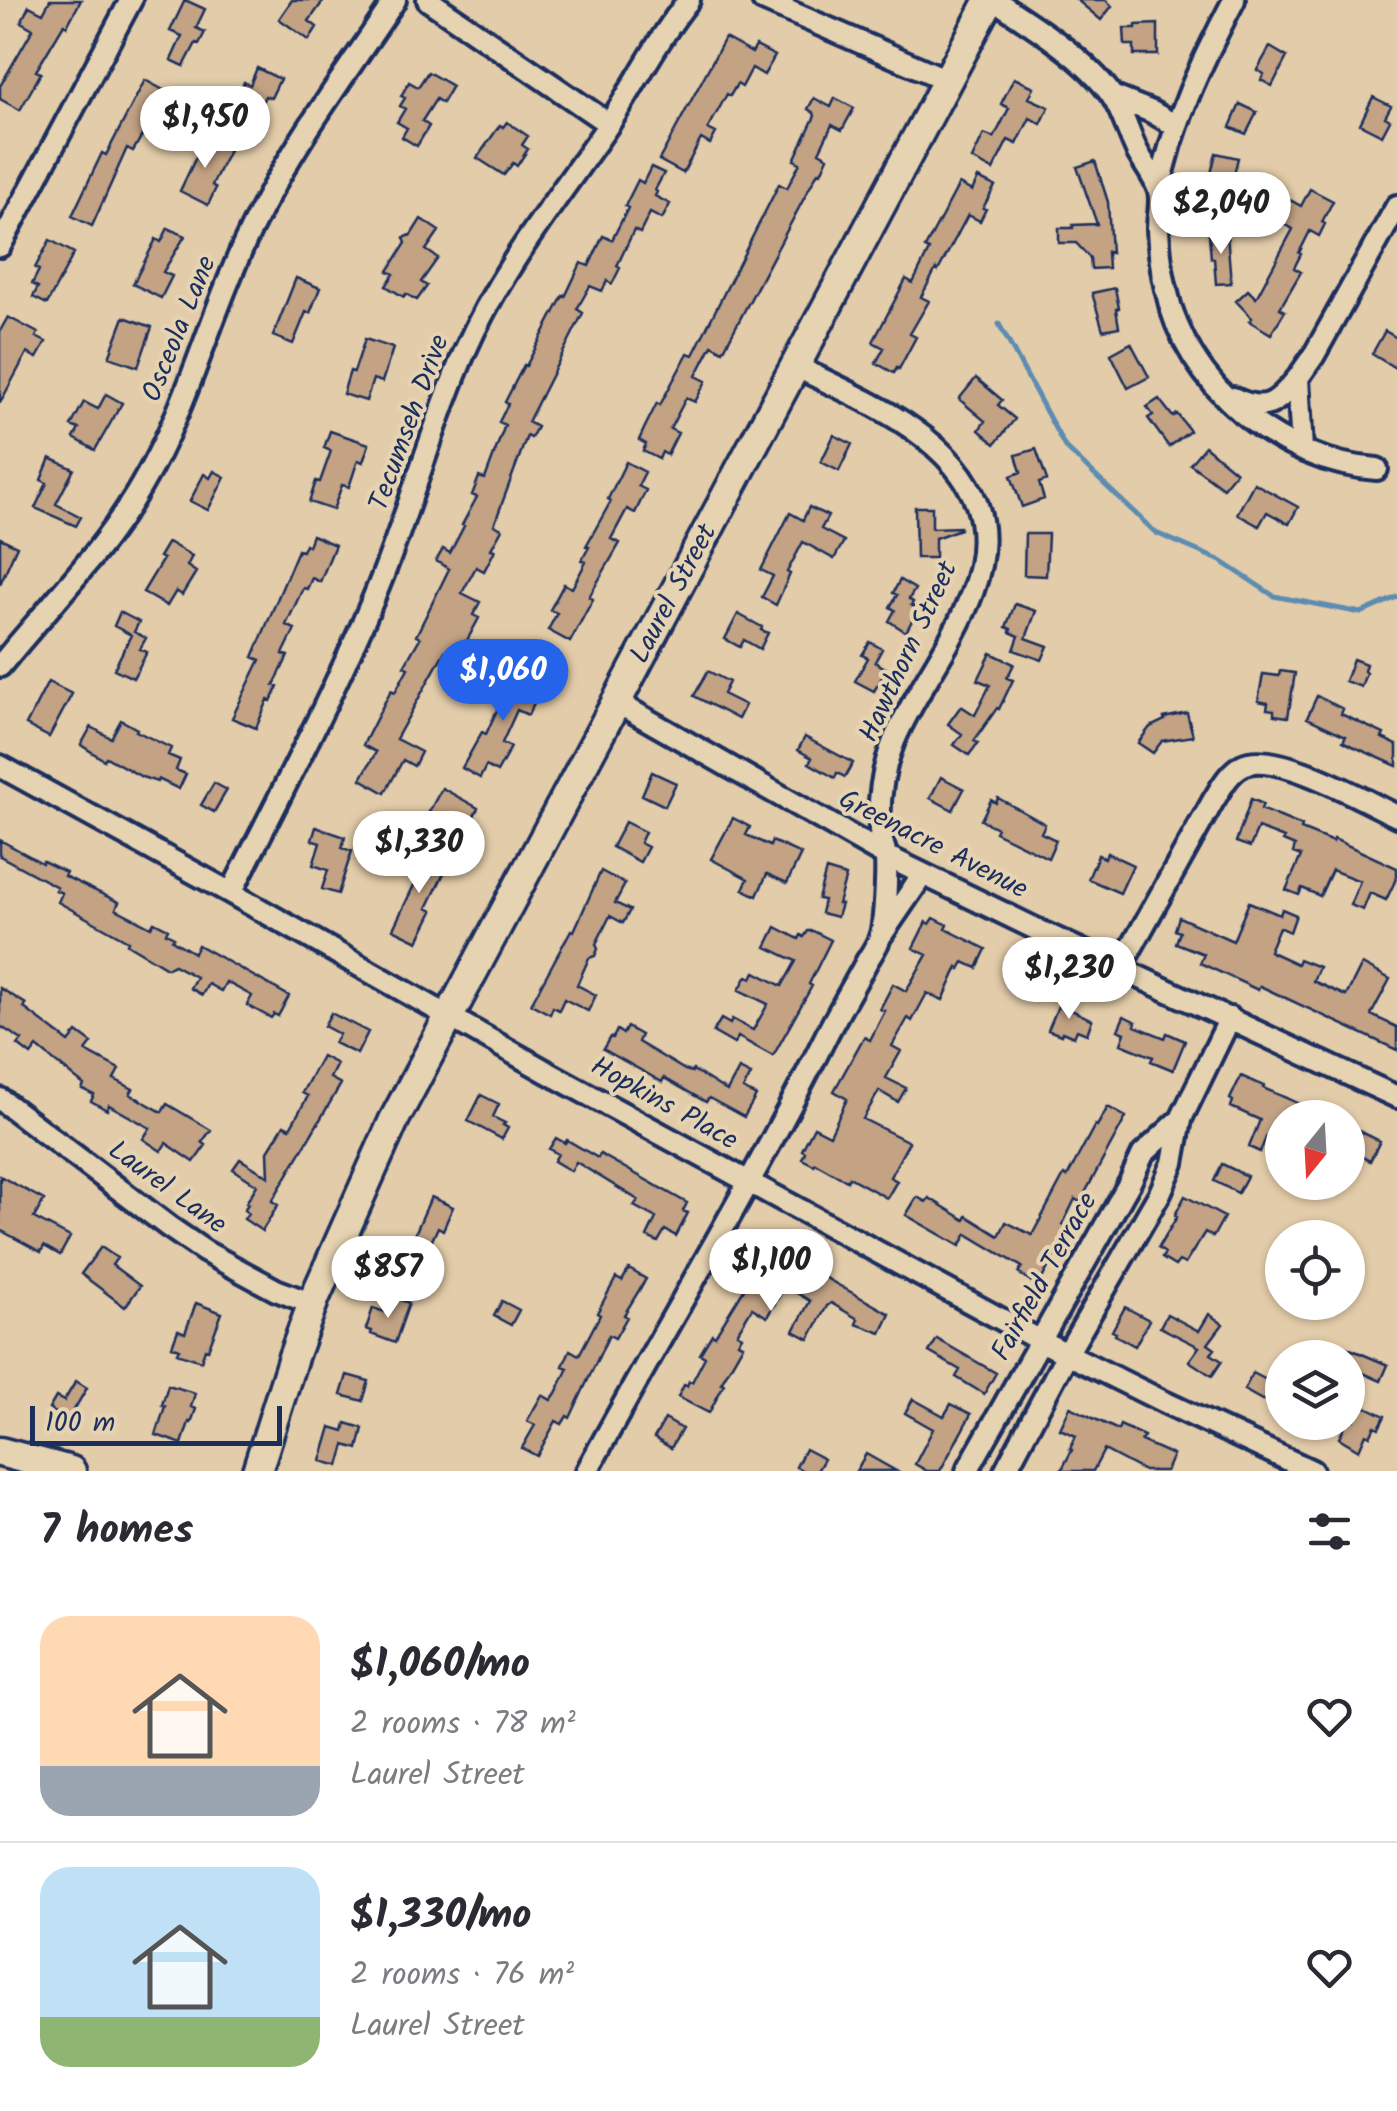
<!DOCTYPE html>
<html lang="en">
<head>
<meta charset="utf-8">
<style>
	:root { --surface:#fff; --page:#f7f7f7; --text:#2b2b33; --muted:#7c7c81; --line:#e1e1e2; --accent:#2563eb }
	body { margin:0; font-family:Kalam,sans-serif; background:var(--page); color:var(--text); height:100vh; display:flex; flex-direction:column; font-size:38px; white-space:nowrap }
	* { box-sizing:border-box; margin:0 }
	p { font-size:32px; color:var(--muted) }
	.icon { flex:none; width:55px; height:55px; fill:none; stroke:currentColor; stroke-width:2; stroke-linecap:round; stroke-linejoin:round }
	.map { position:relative; height:1471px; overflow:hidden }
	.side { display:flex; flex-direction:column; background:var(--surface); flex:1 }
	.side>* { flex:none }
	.needle { width:65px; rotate:198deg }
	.fabs { position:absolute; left:1265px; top:1100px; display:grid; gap:20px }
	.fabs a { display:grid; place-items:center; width:100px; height:100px; border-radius:50%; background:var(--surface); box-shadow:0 2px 8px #0004; font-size:50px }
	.scale { position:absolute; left:30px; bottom:25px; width:252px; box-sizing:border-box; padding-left:10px; border:5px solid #1b2f5e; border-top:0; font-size:28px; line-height:35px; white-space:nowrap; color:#1b2f5e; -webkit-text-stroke:8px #e6d3b1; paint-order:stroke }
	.price { position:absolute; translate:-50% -85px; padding:0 22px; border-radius:35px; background:#fff; color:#222; font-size:32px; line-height:65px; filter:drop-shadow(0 2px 5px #0008) }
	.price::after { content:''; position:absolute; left:50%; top:60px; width:30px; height:22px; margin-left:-15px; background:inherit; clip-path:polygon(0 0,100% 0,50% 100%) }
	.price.on { background:var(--accent); color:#fff }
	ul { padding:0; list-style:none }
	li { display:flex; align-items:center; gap:30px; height:250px; padding:0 40px }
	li+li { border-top:2px solid var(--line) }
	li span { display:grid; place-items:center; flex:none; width:280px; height:200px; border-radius:30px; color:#555 }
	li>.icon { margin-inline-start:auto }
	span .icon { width:120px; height:120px; fill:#fffc; stroke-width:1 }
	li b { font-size:42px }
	h2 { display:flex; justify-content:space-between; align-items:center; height:120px; padding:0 40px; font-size:42px }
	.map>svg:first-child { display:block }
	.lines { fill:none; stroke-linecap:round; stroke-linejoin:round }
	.stream { stroke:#5c8cb1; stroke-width:5 }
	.building { fill:#c3a384; stroke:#1b2f5e; stroke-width:2.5 }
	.street-casing { stroke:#1b2f5e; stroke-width:28 }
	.secondary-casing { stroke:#1b2f5e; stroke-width:35 }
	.street { stroke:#e6d3b1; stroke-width:20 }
	.secondary { stroke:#e6d3b1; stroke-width:28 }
	.labels { text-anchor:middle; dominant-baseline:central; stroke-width:8; stroke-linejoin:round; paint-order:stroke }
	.street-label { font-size:28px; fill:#1b2f5e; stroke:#e6d3b1 }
</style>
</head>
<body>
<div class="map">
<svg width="1397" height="1471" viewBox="0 0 1397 1471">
	<rect width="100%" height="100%" fill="#e3cca9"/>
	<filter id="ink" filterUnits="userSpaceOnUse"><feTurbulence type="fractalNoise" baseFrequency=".01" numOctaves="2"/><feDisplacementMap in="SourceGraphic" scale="20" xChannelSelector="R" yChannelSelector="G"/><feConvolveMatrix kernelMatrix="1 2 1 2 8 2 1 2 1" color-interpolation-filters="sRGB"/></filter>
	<g filter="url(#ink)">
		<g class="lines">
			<!-- stream -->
			<path class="stream" d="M999,324L1065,447L1156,533L1221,561L1274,596L1361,613L1397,597"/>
		</g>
		<!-- building -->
		<path class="building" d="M50,0H81L67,26L64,24L36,71L41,73L20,110L0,99V86L33,29L21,22L29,6L43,13Z
			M185,0L205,9L196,28L205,32L199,44L196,43L184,66L171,60L182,36L170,31Z
			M292,0H324L309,21L317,27L309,40L279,19Z
			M1077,0H1106L1112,6L1101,20Z
			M1158,24V55H1134V45H1125L1124,28H1136V25Z
			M725,38L752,53L756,46L775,56L764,75L752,68L742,87L737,84L730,96L727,94L708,129L716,133L710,144L701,139L683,173L659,160Z
			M1270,47L1287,57L1272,86L1261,80L1264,74L1257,70Z
			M257,68L280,79L271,98L265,96L258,111L236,100L230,115L214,108L222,92L236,99L244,82L250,85Z
			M428,72L452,86L442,103L436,99L422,121L429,126L417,146L402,137L407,128L397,122L405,109L400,106L405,98L401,96L409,82L418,87Z
			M1014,78L1034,87L1029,98L1049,107L1041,124L1030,118L1017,144L1008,140L993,170L972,159L984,134L994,138L1009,108L1001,104Z
			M145,80L167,92L133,151L127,148L92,226L72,216L102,153L106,155Z
			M1373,97L1391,106L1385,117L1390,120L1382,135L1360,124Z
			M814,98L831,107L835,98L854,108L842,130L832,125L819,152L828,157L821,173L818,172L723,351L712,345L696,376L706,381L695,402L686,398L670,429L678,433L667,455L662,452L659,459L643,451L646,444L639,440L645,427L657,403L660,405L688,353L693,355L779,184L787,188L800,163L794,160L815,116L814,113L808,109Z
			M1240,104L1257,112L1246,134L1230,127Z
			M507,122L528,136L522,145L528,149L517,166L513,163L504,175L477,158L500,125L503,127Z
			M206,136L230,148L212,185L216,188L208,205L180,191Z
			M1216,153L1238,158L1232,182L1237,183L1234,197L1207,190Z
			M1095,161L1108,202L1111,253L1107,252L1108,268L1091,269L1090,258L1076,243H1059V228H1073V225L1097,224L1077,167Z
			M651,167L664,173L655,190L657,192L655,196L670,204L662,219L650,213L640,233L634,230L617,266L620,268L612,284L607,281L602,291L590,286L577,309L583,313L528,422L537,427L531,438L527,436L494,525L502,529L491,549L495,550L484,571L476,567L462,593L480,602L473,615L479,618L465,644L461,642L454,656L445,651L396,739L421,752L414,766L403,760L385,793L361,779L376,752L363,745L391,690L395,692L408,668L404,666L420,638L416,636L449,569L436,561L443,549L450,553L464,526L462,525L477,497L472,495L479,477L485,479L505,425L499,422L508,404L505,402L524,365L526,366L563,296L565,297L581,263L589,266L603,236L612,240L628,208L625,206L638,180L643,183Z
			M978,178L995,186L983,208L986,209L980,221L968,215L938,271L936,269L921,297L929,301L910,334L916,337L899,369L897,368L894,373L876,363L884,348L873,342L906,279L913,283L929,250L925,248L959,184L972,191Z
			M1310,189L1333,201L1322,222L1325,224L1319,236L1310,231L1299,253L1301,254L1294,268L1301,272L1280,308L1285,311L1271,334L1249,321L1252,318L1236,301L1248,290L1256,298L1293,229L1279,222L1290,200L1301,206Z
			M421,219L439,231L426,250L438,258L421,282L427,286L417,300L406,294L404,297L386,286L394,274L388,271L406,243L404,238L411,235Z
			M168,228L185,236L163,272L172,276L161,298L133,284L156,239L161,242Z
			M1227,233L1231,283L1216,284L1214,258H1211L1209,234Z
			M50,240L74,253L47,304L33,297L38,287L32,284L39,270L35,268Z
			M296,278L320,288L310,313L306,312L293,344L273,336Z
			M1115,288L1119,308L1116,309L1119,327L1103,330L1092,293Z
			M8,317L38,333L36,337L46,342L37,358L27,353L0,403V331Z
			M124,317L152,327L138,367L109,357Z
			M1385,331L1397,338V369L1372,354Z
			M365,339L393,348L382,382L373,379L366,401L343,394L350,371L354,372Z
			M1131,343L1149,377L1128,388L1111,354Z
			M976,378L1002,400L998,405L1015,419L995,444L979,430L985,421L959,399Z
			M106,394L122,403L95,450L74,438L79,429L71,426L84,402L98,409Z
			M1159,399L1173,417L1177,414L1190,431L1169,447L1148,418L1153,415L1147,407Z
			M330,431L369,444L363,462L358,460L349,487L342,485L333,510L309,502L316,481L320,482L331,451L324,448Z
			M834,435L852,444L839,471L821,462Z
			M1205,446L1236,472L1223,488L1190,464Z
			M1036,449L1047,480L1039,483L1044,499L1022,507L1011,476L1021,472L1016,455Z
			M50,458L74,469L56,504L81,517L76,526L35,508L47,483L41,480Z
			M626,462L645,472L638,486L646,490L635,513L627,509L611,539L620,543L589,597L593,599L570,642L548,630L557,613L550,610L564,584L572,588L586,562L582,560L589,547L586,546L611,501L608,499Z
			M214,471L225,477L208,510L190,501L204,474L210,478Z
			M1254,483L1298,507L1289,524L1267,512L1259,526L1237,514Z
			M809,507L828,516L821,529L844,541L834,559L803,542L787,572L790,574L776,605L762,597L773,576L761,570L790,513L803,520Z
			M915,507H932V528L960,527V529L935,538V558H916Z
			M1025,534H1048L1046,576L1024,575Z
			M312,535L335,545L320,582L312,578L307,589L303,588L286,625L295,629L283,654L288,656L274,685L278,686L271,701L268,700L256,728L232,718L260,660L253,657L298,550L302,551L305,544L308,546Z
			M0,538L17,546L0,584Z
			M168,542L192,556L187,566L196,572L182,595L176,591L167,606L143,592L163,559L159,557Z
			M900,580L915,589L909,599L913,602L911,605L918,609L906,632L889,621L895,610L890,607L897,595L893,593Z
			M1015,604L1036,611L1026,638L1048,646L1042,660L1014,650L1019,636L1010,632L1011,629L1006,627Z
			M120,612L139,622L134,632L146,638L140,649L147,652L133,678L114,669L131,635L114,626Z
			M738,614L762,627L761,630L768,633L760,649L744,640L740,647L725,639Z
			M870,642L882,649L875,662L887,669L874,691L855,681L868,658L862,655Z
			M991,653L1014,664L1007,678L1013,680L999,709L997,708L974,741L978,743L969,755L954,745L962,734L948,724L961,706L975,715L990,685L978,680Z
			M1353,659L1366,664L1364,671L1366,673L1361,687L1345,681Z
			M520,668L540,678L535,689L540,691L528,715L517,710L502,743L511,747L497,772L486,766L480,778L462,768L482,732L486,734L512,677L515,679Z
			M708,671L729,682L723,694L745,705L738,719L694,696Z
			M1280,671L1295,673L1288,717L1274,715V710L1267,709L1268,703L1258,701L1263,674L1279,676Z
			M48,682L72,694L49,737L26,725Z
			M1317,696L1343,709L1341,714L1384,734L1382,738L1397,745V766L1352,746L1343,741L1346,736L1307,718Z
			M1187,713L1193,736L1162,741L1153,753L1138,743L1150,727L1165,720L1164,718Z
			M121,720L137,729L136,731L171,748L168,755L180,760L176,770L186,774L179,789L158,779L157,782L142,777L106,757L104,760L81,745L91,727L111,738Z
			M805,737L853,763L845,777L837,773L835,778L809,763L812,758L798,750Z
			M652,772L676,783L665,806L642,795Z
			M941,777L964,789L953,810L930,798Z
			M214,783L227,790L214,812L201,805Z
			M442,788L478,808L466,832L429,812Z
			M998,798L1045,824L1041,833L1056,840L1048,858L995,832L997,828L981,820L991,800L996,803Z
			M1251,799L1263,804L1261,809L1302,826L1301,829L1333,842L1334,839L1397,868V877L1386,900L1370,893L1363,910L1350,905L1360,881L1332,870L1320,896L1302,888L1299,895L1286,890L1301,856L1293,853L1295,846L1283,841L1284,838L1258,828L1250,847L1236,842Z
			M733,818L750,827L746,835L770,846L772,841L801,854L787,883L767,874L757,896L743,889L748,879L711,859Z
			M625,822L645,832L640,843L648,847L640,862L612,847Z
			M316,827L345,837L342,848L352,851L338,894L322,889L328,870L313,865L320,843L312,840Z
			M0,840L42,863L43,861L66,872L64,876L119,902L116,909L151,927L154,922L168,929L166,933L174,937L172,940L194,953L198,945L289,996L278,1016L274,1014L271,1018L247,1005L252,996L226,982L221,991L208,984L202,995L190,988L196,977L174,965L167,968L127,944L128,941L58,902L62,893L55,890L57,887L0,856Z
			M1107,853L1133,865L1120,893L1088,879L1098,855L1105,858Z
			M404,856L420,864L421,861L431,866L435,859L448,865L427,908L433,911L418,941L393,929L416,881L397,871Z
			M826,870L846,876L838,904H841L837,917L821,913L824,900L818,899Z
			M601,871L625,884L615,903L630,910L623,923L610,916L596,944L598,949L595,956L589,958L577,985L596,995L588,1011L564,999L559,1010L553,1007L550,1014L531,1004L571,930L574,931Z
			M1249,902L1280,915L1282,909L1296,915L1290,932L1279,927L1269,951L1297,964L1299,959L1319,967L1313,981L1346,996L1362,964L1390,979L1371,1015L1397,1027V1050L1260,986L1258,990L1200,963L1204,954L1176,943L1180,932L1175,930L1179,917L1233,941Z
			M934,918L948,925L946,929L986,949L977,968L964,962L960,969L958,967L943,1000L927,993L912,1021L908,1018L892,1046L901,1051L886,1078L906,1088L898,1102L879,1091L863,1119L909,1142L890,1177L897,1181L887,1198L849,1177L847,1181L815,1163L814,1165L802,1159L805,1152L802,1150L814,1127L830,1135L847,1099L834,1091L864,1037L870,1040L885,1011L880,1009L893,984L906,991L927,955L913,948L926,922L930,924Z
			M776,927L799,939L801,935L804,937L808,931H813L831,940L809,984L812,986L773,1056L738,1037L734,1044L713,1032L721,1019L730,1024L732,1019L753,1030L768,1004L739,990L747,976L752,978L755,972L782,986L796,961L766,947Z
			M0,988L26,1004L24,1008L69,1042L77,1032L92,1043L86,1051L119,1069L114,1079L133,1089L130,1094L162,1112L167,1104L211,1130L202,1142L206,1145L194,1162L166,1143L161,1151L143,1139L150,1128L109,1105L107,1110L91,1101L94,1095L82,1089L84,1085L37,1047L31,1055L18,1045L22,1040L0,1026Z
			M1059,1004L1092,1020L1087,1034L1077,1030L1074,1037L1062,1032L1061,1035L1048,1030Z
			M331,1013L368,1032L357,1054L334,1043L339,1034L324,1026Z
			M1124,1016L1136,1022L1135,1026L1165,1038L1167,1033L1185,1041L1173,1070L1151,1061L1153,1057L1121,1044L1125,1033L1118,1030Z
			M627,1027L641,1035L638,1042L685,1070L692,1072L693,1070L727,1091L739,1069L751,1075L743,1089L756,1096L744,1117L709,1098L706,1102L664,1078L662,1082L603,1049L610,1037L613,1038L617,1030L623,1034Z
			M322,1056L337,1064L330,1078L341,1084L272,1201L278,1205L262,1231L244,1219L248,1213L244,1210L248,1204L246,1203L257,1185L233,1169L240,1159L269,1177L268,1151L284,1125L290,1128L308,1096L302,1093Z
			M1241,1076L1264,1086L1263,1088L1332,1118H1282L1281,1129L1271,1126L1260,1152L1249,1147L1260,1120L1231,1107L1233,1101L1230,1099Z
			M481,1095L499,1104L493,1117L505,1123L503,1125L508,1128L502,1139L468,1121Z
			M1108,1107L1126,1117L1080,1202L1075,1199L1063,1224L1070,1228L1038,1286L1018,1273L1022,1267L967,1234L960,1246L906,1215L917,1197L926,1202L929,1198L965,1220L967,1216L999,1236L1006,1222L1032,1235L1064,1175L1067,1177L1095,1125L1097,1126Z
			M1357,1130L1380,1141L1370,1161L1348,1149Z
			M556,1138L565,1143L567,1140L598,1158L600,1154L687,1203L683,1211L688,1213L676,1236L665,1230L658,1242L647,1237L656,1218L634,1206L638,1200L576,1162L571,1171L554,1161L558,1154L549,1149Z
			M1222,1164L1247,1176L1238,1193L1214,1181Z
			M0,1176L44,1200L34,1218L70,1237L60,1255L44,1246L41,1252L0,1230Z
			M1185,1196L1224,1217L1213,1237L1205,1232L1185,1264L1179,1261L1175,1266L1162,1258L1165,1253L1158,1248L1177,1217L1175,1215Z
			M431,1197L453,1207L443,1230L438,1227L428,1249L412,1241Z
			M756,1239L890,1314L881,1333L856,1324L858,1319L831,1303L827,1306L809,1339L794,1331L810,1301L785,1286L767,1317L752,1308L737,1333L742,1336L738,1342L743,1345L721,1383L724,1384L709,1413L678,1397L684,1385L687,1386L689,1381L692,1382L705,1357L700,1354L712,1334L715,1336L747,1284L735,1278L739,1270L736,1268L748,1244L752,1246Z
			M101,1247L117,1258L112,1265L140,1286L125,1307L81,1274Z
			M629,1269L646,1279L624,1315L627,1317L615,1338L609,1335L570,1418L567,1416L562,1424L556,1421L537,1456L522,1448L535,1425L527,1421L542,1395L551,1400L556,1393L568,1368L563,1366L570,1350L579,1355L600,1315L597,1313L616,1278L622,1281Z
			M393,1297L409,1303L395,1343L371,1334L372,1331L366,1329L373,1308L388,1313Z
			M502,1301L519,1310L511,1325L494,1316Z
			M196,1303L222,1313L208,1350L205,1349L201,1361L177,1353L179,1349L172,1346L178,1330L185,1333Z
			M1125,1307L1149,1320L1135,1346L1115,1335L1116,1333L1112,1331Z
			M1167,1314L1199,1331L1209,1314L1223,1324L1208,1344L1215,1349L1211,1354L1222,1361L1212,1376L1189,1361L1199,1347L1160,1327Z
			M937,1339L996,1373L984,1394L956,1377L960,1370L929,1352Z
			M1348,1348L1388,1365L1381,1381L1361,1372L1360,1376L1348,1370Z
			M1253,1373L1276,1385L1267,1400H1262L1244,1390Z
			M347,1375L369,1381L363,1401L341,1395Z
			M76,1381L87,1388L68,1420L49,1409L56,1397L64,1401Z
			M168,1385L195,1393L191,1407L196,1409L191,1423L189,1422L182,1444L156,1435L165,1406L162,1405Z
			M1348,1398L1385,1416L1379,1428L1375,1426L1370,1436L1366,1434L1359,1450L1339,1438L1347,1422H1350L1351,1419L1354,1420L1356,1416L1348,1411Z
			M913,1399L944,1416L951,1404L971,1414L940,1471H927L915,1464L933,1429L905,1413Z
			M1070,1407L1118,1430L1120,1425L1144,1436L1141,1441L1173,1455L1166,1471H1144L1104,1450L1093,1471H1061L1072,1450L1070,1449L1076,1436L1060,1429Z
			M665,1419L682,1429L671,1448L654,1438Z
			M346,1423L363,1428L358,1449L345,1445L339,1466L321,1461L331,1427L344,1431Z
			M805,1449L824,1459L817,1471H804L796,1467Z
			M866,1454L896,1471H856Z"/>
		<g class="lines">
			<defs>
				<path id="street" d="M428,0L609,124
					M763,0L947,80
					M994,0C1030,23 1088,60 1112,96C1123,112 1128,133 1137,151C1143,163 1155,177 1159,191C1162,202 1158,217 1158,229C1159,249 1161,269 1166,289C1186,386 1279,462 1377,469
					M1112,96L1152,112L1176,126
					M1159,192C1172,123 1202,61 1234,0
					M0,246L131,0
					M1233,398C1266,414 1276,404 1298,378
					M1302,450L1298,378L1314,355L1397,206
					M0,666C48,607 103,552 141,486C187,409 208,321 246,240C285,155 343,78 395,0
					M616,702L886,856L1044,933L1397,1097
					M0,766L231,893L547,1072L1041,1341L1164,1402L1312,1471
					M231,893C282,791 336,690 379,585C410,508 432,427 465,351C502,266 560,196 611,121C637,81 659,37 689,0
					M882,934L923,874
					M1120,968L1213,801C1221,788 1229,772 1243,765C1275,749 1365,801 1397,816
					M0,1099L169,1227L204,1251L276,1290L313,1304
					M587,1471C666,1325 753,1183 827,1034C840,1009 854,985 867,961C872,953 879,943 881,934C885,921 887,873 886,859C886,849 880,840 880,830C878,800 883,768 894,741C923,670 1005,586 977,505C952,434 857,397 795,366
					M967,1471L1130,1182L1143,1154L1181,1119
					M1005,1471L1067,1354L1160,1193L1173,1163L1181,1119L1230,1018"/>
				<path id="secondary" d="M0,1452L71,1471
					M257,1471L293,1357L315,1297L394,1120L990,0"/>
			</defs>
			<!-- street casing -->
			<use href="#street" class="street-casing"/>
			<!-- secondary casing -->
			<use href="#secondary" class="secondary-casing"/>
			<!-- street -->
			<use href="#street" class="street"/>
			<!-- secondary -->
			<use href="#secondary" class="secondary"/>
		</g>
	</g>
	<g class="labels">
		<!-- street labels -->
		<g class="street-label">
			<text transform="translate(180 329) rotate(-68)">Osceola Lane</text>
			<text transform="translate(410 423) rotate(-70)">Tecumseh Drive</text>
			<text transform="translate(674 594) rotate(-62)">Laurel Street</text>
			<text transform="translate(909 652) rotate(-65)">Hawthorn Street</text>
			<text transform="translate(933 845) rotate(27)">Greenacre Avenue</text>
			<text transform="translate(664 1104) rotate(29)">Hopkins Place</text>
			<text transform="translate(167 1188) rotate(36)">Laurel Lane</text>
			<text transform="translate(1045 1277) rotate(-61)">Fairfield Terrace</text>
		</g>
	</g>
</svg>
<div class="fabs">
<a><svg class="needle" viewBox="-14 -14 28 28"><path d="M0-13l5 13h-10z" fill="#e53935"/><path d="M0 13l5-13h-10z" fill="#7c7c81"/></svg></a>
<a><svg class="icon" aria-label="locate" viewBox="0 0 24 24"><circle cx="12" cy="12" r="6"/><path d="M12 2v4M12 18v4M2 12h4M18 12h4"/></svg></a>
<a><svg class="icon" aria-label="layers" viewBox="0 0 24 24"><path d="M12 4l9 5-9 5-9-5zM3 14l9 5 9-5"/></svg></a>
</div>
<div class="scale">100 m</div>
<b class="price" style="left:205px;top:171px">$1,950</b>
<b class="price" style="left:1221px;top:257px">$2,040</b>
<b class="price on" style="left:503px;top:724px">$1,060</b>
<b class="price" style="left:419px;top:896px">$1,330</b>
<b class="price" style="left:1069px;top:1022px">$1,230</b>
<b class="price" style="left:771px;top:1314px">$1,100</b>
<b class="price" style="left:388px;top:1321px">$857</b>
</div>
<section class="side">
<h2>7 homes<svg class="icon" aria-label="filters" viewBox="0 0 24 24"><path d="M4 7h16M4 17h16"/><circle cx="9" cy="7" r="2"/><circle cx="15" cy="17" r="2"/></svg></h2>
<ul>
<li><span style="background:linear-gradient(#ffd9b3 75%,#9aa5b1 0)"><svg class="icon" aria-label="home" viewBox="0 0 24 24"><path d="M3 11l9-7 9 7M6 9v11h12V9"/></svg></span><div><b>$1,060/mo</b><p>2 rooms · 78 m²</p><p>Laurel Street</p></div><svg class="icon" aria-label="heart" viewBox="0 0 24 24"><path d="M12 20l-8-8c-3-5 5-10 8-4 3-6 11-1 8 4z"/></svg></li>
<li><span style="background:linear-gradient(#bfe0f5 75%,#8fb573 0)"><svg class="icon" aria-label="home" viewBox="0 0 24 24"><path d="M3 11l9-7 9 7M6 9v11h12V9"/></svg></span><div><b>$1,330/mo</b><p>2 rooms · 76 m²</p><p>Laurel Street</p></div><svg class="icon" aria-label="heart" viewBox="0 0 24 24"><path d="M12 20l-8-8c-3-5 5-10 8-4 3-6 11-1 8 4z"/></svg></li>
</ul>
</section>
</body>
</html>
